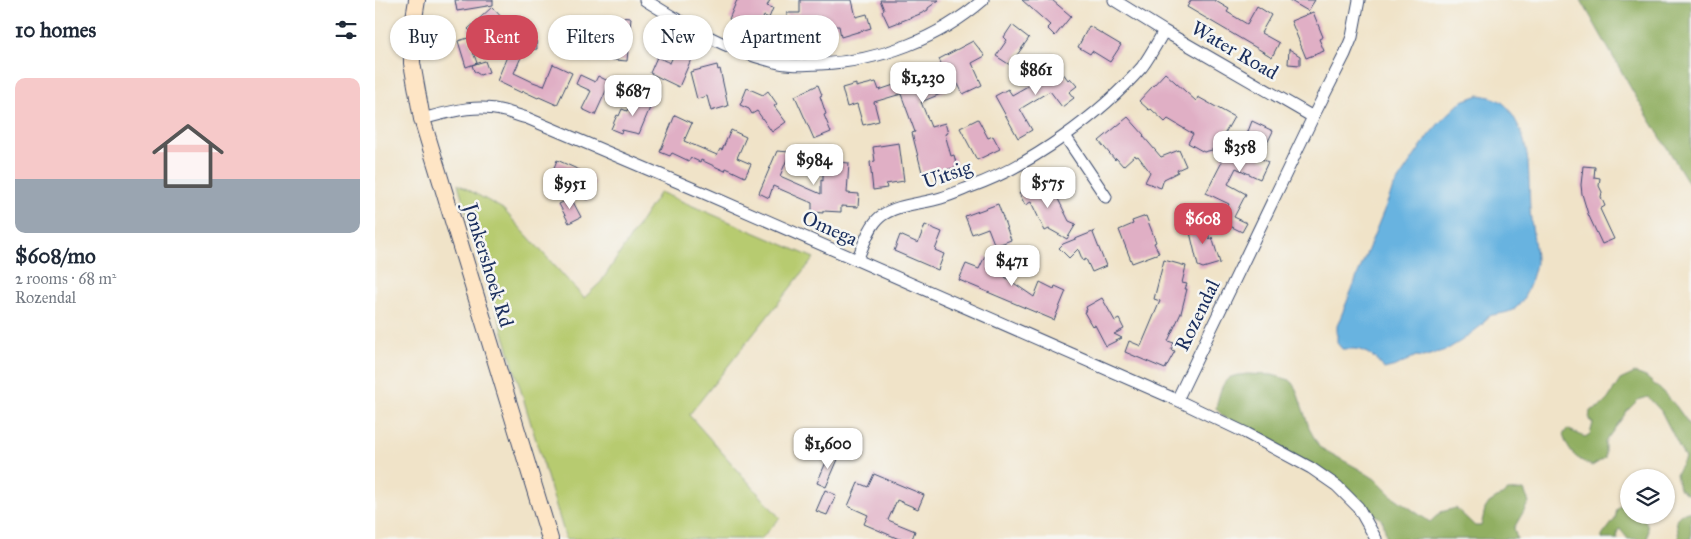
<!DOCTYPE html>
<html lang="en">
<head>
<meta charset="utf-8">
<style>
	:root { --surface:#fff; --page:#f2f2f3; --text:#1f2937; --muted:#747a83; --line:#e0e1e3; --accent:#d1495b }
	body { margin:0; font-family:"IM FELL Great Primer",serif; background:var(--page); color:var(--text); height:100vh; display:flex; flex-direction:column; font-size:19px; white-space:nowrap }
	* { box-sizing:border-box; margin:0 }
	p { font-size:16px; color:var(--muted) }
	.icon { flex:none; width:28px; height:28px; fill:none; stroke:currentColor; stroke-width:2; stroke-linecap:round; stroke-linejoin:round }
	.map { position:relative; flex:1; overflow:hidden }
	.details { display:flex; flex-direction:column; background:var(--surface); width:375px }
	.details>* { flex:none }
	.top-card { position:absolute; left:15px; top:15px; width:475px; height:45px; display:flex; gap:10px }
	.fabs { position:absolute; left:1245px; top:469px; display:grid; gap:10px }
	.fabs a { display:grid; place-items:center; width:55px; height:55px; border-radius:50%; background:var(--surface); box-shadow:0 1px 4px #0004; font-size:25px }
	.price { position:absolute; translate:-50% -42px; padding:0 11px; border-radius:10px; background:#fff; color:#222; font-size:16px; line-height:32px; filter:drop-shadow(0 1px 2px #0008) }
	.price::after { content:''; position:absolute; left:50%; top:30px; width:15px; height:11px; margin-left:-8px; background:inherit; clip-path:polygon(0 0,100% 0,50% 100%) }
	.price.selected { background:var(--accent); color:#fff }
	ul { padding:0; list-style:none }
	li { display:grid; align-content:center; gap:10px; height:265px; padding:0 15px }
	li+li { border-top:1px solid var(--line) }
	li span { display:grid; place-items:center; height:155px; border-radius:10px; color:#555 }
	li>.icon { margin-inline-start:auto }
	span .icon { width:90px; height:90px; fill:#fffc; stroke-width:1 }
	li b { font-size:21px }
	h2 { display:flex; justify-content:space-between; align-items:center; height:60px; padding:0 15px; font-size:21px }
	.chip { padding:0 18px; border-radius:22px; background:var(--surface); box-shadow:0 1px 4px #0004; font-size:18px; line-height:45px }
	.chip.selected { background:var(--accent); color:#fff }
	main { display:flex; flex:1; min-height:0 }
	.map>svg:first-child { display:block }
	.green { fill:#b7cb6f; stroke:#697d66 }
	.forest { fill:#91af62; stroke:#566f60 }
	.water { fill:#67b3e0; stroke:#41719f }
	.building { fill:#e0afc5 }
	.lines { fill:none; stroke-linecap:round; stroke-linejoin:round }
	.street-casing { stroke:#3b4a6e; stroke-width:13 }
	.secondary-casing { stroke:#3b4a6e; stroke-width:18 }
	.street { stroke:#fff; stroke-width:11 }
	.secondary { stroke:#fee5c5; stroke-width:16 }
	.labels { text-anchor:middle; dominant-baseline:central; stroke-width:5; stroke-linejoin:round; paint-order:stroke }
	.street-label { font-size:20px; fill:#1b2f5e; stroke:#f6f6f2 }
</style>
</head>
<body>
<main>
<section class="details">
<h2>10 homes<svg class="icon" aria-label="filters" viewBox="0 0 24 24"><path d="M4 7h16M4 17h16"/><circle cx="9" cy="7" r="2"/><circle cx="15" cy="17" r="2"/></svg></h2>
<ul>
<li><span style="background:linear-gradient(#f6c9c9 65%,#9aa5b1 0)"><svg class="icon" aria-label="home" viewBox="0 0 24 24"><path d="M3 11l9-7 9 7M6 9v11h12V9"/></svg></span><div><b>$608/mo</b><p>2 rooms · 68 m²</p><p>Rozendal</p></div></li>
</ul>
</section>
<div class="map">
<svg width="1316" height="539" viewBox="0 0 1316 539">
	<rect width="100%" height="100%" fill="#f6f6f2"/>
	<filter id="ink" filterUnits="userSpaceOnUse"><feTurbulence type="fractalNoise" baseFrequency=".02" numOctaves="2"/><feDisplacementMap in="SourceGraphic" scale="10" xChannelSelector="R" yChannelSelector="G"/><feConvolveMatrix kernelMatrix="1 2 1 2 8 2 1 2 1" color-interpolation-filters="sRGB"/></filter>
	<filter id="wash" filterUnits="userSpaceOnUse"><feTurbulence type="fractalNoise" baseFrequency=".0096" numOctaves="4" result="noise"/><feDisplacementMap in="SourceGraphic" scale="20" xChannelSelector="R" yChannelSelector="G"/><feGaussianBlur stdDeviation="1.12" result="paint"/><feColorMatrix in="noise" values="0 0 0 0 0 0 0 0 0 0 0 0 0 0 0 0 0 1.4 0 .05"/><feComposite in="paint" operator="in"/></filter>
	<g filter="url(#wash)">
		<rect width="100%" height="100%" fill="#f0e3c8"/>
		<!-- green -->
		<path class="green" d="M83,184L128,209L209,298L226,282L285,192L439,258L314,415L405,518L386,539H191Z"/>
		<!-- forest -->
		<path class="forest" d="M1206,0H1316V187L1258,92Z
			M1260,373L1271,377L1287,391L1301,406L1316,427V494H1312L1304,488L1301,474L1310,458L1286,411L1273,397L1263,400L1253,410L1230,442V458L1217,466C1200,458 1194,453 1188,435L1192,429L1210,437L1215,434L1218,423L1214,420L1215,411L1226,406L1233,399L1245,380Z
			M872,374L897,375L915,380L921,389L935,430L944,447L984,469L1000,479L1016,495L1055,522L1066,512L1081,508L1100,526H1106L1110,509L1114,503L1133,491L1149,490L1154,502L1139,528L1142,539H1012L1008,522L1004,517L991,511L978,493L959,480L849,417L841,409C843,399 846,381 856,377C861,375 867,375 872,374Z
			M1248,504L1254,508V515H1266C1273,523 1274,528 1272,539H1253L1245,529L1243,530L1242,534L1243,539H1227V536L1240,519L1242,509Z
			M1316,511V539H1304L1301,519L1306,514Z"/>
		<!-- water -->
		<path class="water" d="M1104,95C1112,96 1123,98 1129,104C1132,106 1134,110 1136,113C1157,144 1153,174 1155,209C1156,227 1161,245 1161,262C1160,273 1151,297 1144,305C1136,314 1125,313 1113,316L1107,325L1086,341L1071,350L1048,357L1041,356L1021,366L1009,369C1004,360 990,349 979,349C975,349 972,349 967,349L962,343V326L1018,188L1053,136L1066,121L1087,101Z"/>
		<g id="blocks">
			<!-- building -->
			<path class="building" d="M80,0H118V5L82,11Z
				M362,0H395L392,6L398,8L394,18L389,16L382,32L354,19Z
				M425,0H477L481,17L492,14L496,28L466,37L464,26L447,27V41L412,42V13H425Z
				M505,0H564L553,8V10L545,14L514,26L507,11L509,10Z
				M647,0H677L696,16L680,36L672,28L675,25Z
				M816,0H839L854,9L852,12L872,24L882,6L896,15L886,33L904,43L897,57L812,7Z
				M914,0H940L933,11Z
				M117,7L130,21L123,27L117,21L101,37L93,29Z
				M938,12L948,37L944,39L949,51L931,58L916,21Z
				M243,17L256,18L252,61L228,59L231,20L243,21Z
				M637,25L654,38L635,65L621,56L632,40L629,37Z
				M714,26L746,45L735,62L717,51L715,54L703,47Z
				M161,37L162,49L151,50L150,38Z
				M93,38L102,63L91,67L83,41Z
				M598,41L610,56L597,63L607,85L588,94L583,84L563,95L546,102L556,127L570,123L573,133L570,134L576,156L579,155L582,167L563,172L562,168L547,172L537,133L540,132L526,94L499,102L504,121L488,125L482,104L472,107L467,88L481,84V87L501,82L504,90L522,84L520,78L534,73L539,86L571,74L564,59Z
				M135,49L147,55L139,73L158,82L169,86L178,64L197,73L182,105L164,97L163,98L148,91L147,93L122,81Z
				M914,49L925,56V65L913,64Z
				M301,50L317,57L304,87L275,73L282,57L295,63Z
				M677,58L693,80L695,78L702,86L694,92L699,98L687,107L675,91L645,109L657,130L643,138L620,96L633,89L637,95L665,79L662,75L671,68L669,64Z
				M110,61L114,72L105,75L99,71L97,65Z
				M342,65L343,70L345,69L353,106L336,111L332,96L322,99L315,72Z
				M790,73L821,101L823,97L859,117L841,149L829,152L813,143L818,134L793,119L790,122L776,109L774,110L764,101Z
				M205,75L220,82L223,76L235,82L220,115L207,109L216,91L201,84Z
				M443,85L447,95L445,96L451,114L449,115L456,132L439,139L420,96Z
				M372,88L388,95L393,91L402,104L399,106L411,122L397,132L382,111L377,114L374,109L365,105Z
				M259,96L277,103L264,134L247,130L246,133L236,129L242,115L244,116L247,109L252,111Z
				M300,115L317,123L309,141L342,155L345,149L347,150L356,130L371,137L362,158L376,164L370,177L351,168L350,171L326,160L325,162L316,158L314,161L297,153L295,156L285,152Z
				M753,117L769,135L768,136L786,157L804,150L811,166L802,170L803,172L789,179L786,188L770,182L775,172L763,156L761,157L760,155L748,166L741,158L740,160L724,141Z
				M603,119L613,138L618,136L625,149L602,160L585,128Z
				M877,121L898,131L885,158L893,162L885,179L861,168L853,184L871,194L859,217L872,223L867,232L845,221L854,204L831,193L847,162L845,161L851,148L865,154L874,135L872,134Z
				M524,143L529,181L511,184L512,188L498,190L495,162L500,161L498,147Z
				M402,151L415,152L405,176L446,194V180L448,181V173L452,171L453,161L474,163L472,193L484,194L483,207L466,206V212L448,211V213L437,212V203L398,186L394,198L384,193Z
				M182,160L218,176L216,180L220,182L213,200L173,183Z
				M1208,166L1220,167L1219,177L1225,178L1224,186L1227,192L1226,197L1230,206L1225,209L1239,239L1227,244L1213,214L1207,194L1206,185Z
				M673,179L694,221L701,224L692,239L674,229L670,231L656,202L650,205L644,193Z
				M196,198L206,217L194,223L184,204Z
				M623,204L636,240L620,246L613,228L597,234L590,216Z
				M771,216L781,242L779,243L784,253L757,263L744,230L758,224L757,221Z
				M829,220L835,240L837,237L845,263L828,268L823,266L813,224Z
				M550,225L567,232L560,250L569,254L563,270L519,251L525,235L543,243Z
				M720,231L718,233L731,266L717,272L711,259L708,261L703,249L694,258L684,248L688,244Z
				M617,255L636,263L630,277L659,297L665,282L679,289L680,286L691,291L679,320L584,280L591,264L604,269L610,256L615,259Z
				M789,260L811,266L807,283L812,284L810,289H812L806,313L793,341L799,343L796,350L800,351L790,369L750,352L754,341L766,346L785,301L779,299Z
				M727,298L740,321L744,319L749,329L739,334L747,338L731,346L720,325L717,326L709,312L712,310L711,307Z
				M455,453L464,457L451,487L442,483Z
				M499,474L549,495L543,509L522,500L513,520L540,531L537,539H524L489,524L493,515L473,506L483,483L493,487Z
				M450,490L461,495L452,515L441,511Z"/>
		</g>
	</g>
	<g filter="url(#ink)">
		<use href="#blocks" fill-opacity="0" stroke="#3b4a6e" stroke-width="1"/>
		<g class="lines">
			<defs>
				<path id="street" d="M270,0C310,25 350,49 396,61C412,66 429,65 445,64C505,61 563,39 608,0
					M739,0L789,31L938,117
					M47,119C74,112 102,103 129,111C137,113 144,116 152,118L331,194L802,400L871,433L936,468L962,486L983,507L1001,539
					M690,136L731,197
					M482,260C488,247 494,226 505,217C521,204 547,204 566,198C576,195 585,191 595,187C655,166 725,115 767,67C775,56 782,43 789,31
					M802,400L938,117L970,54L977,37L984,0"/>
				<path id="secondary" d="M42,0L37,30V63L47,119L175,539"/>
			</defs>
			<!-- street casing -->
			<use href="#street" class="street-casing"/>
			<!-- secondary casing -->
			<use href="#secondary" class="secondary-casing"/>
			<!-- street -->
			<use href="#street" class="street"/>
			<!-- secondary -->
			<use href="#secondary" class="secondary"/>
		</g>
	</g>
	<g class="labels">
		<!-- street labels -->
		<g class="street-label">
			<text transform="translate(860 50) rotate(30)">Water Road</text>
			<text transform="translate(572 174) rotate(-19)">Uitsig</text>
			<text transform="translate(455 228) rotate(24)">Omega</text>
			<text transform="translate(114 265) rotate(73)">Jonkershoek Rd</text>
			<text transform="translate(822 315) rotate(-64)">Rozendal</text>
		</g>
	</g>
</svg>
<div class="fabs">
<a><svg class="icon" aria-label="layers" viewBox="0 0 24 24"><path d="M12 4l9 5-9 5-9-5zM3 14l9 5 9-5"/></svg></a>
</div>
<b class="price" style="left:661px;top:96px">$861</b>
<b class="price" style="left:548px;top:104px">$1,230</b>
<b class="price" style="left:258px;top:117px">$687</b>
<b class="price" style="left:865px;top:173px">$358</b>
<b class="price" style="left:439px;top:186px">$984</b>
<b class="price" style="left:673px;top:209px">$575</b>
<b class="price" style="left:195px;top:210px">$951</b>
<b class="price selected" style="left:828px;top:245px">$608</b>
<b class="price" style="left:637px;top:287px">$471</b>
<b class="price" style="left:453px;top:470px">$1,600</b>
<div class="top-card">
<a class="chip">Buy</a>
<a class="chip selected">Rent</a>
<a class="chip">Filters</a>
<a class="chip">New</a>
<a class="chip">Apartment</a>
</div>
</div>
</main>
</body>
</html>
